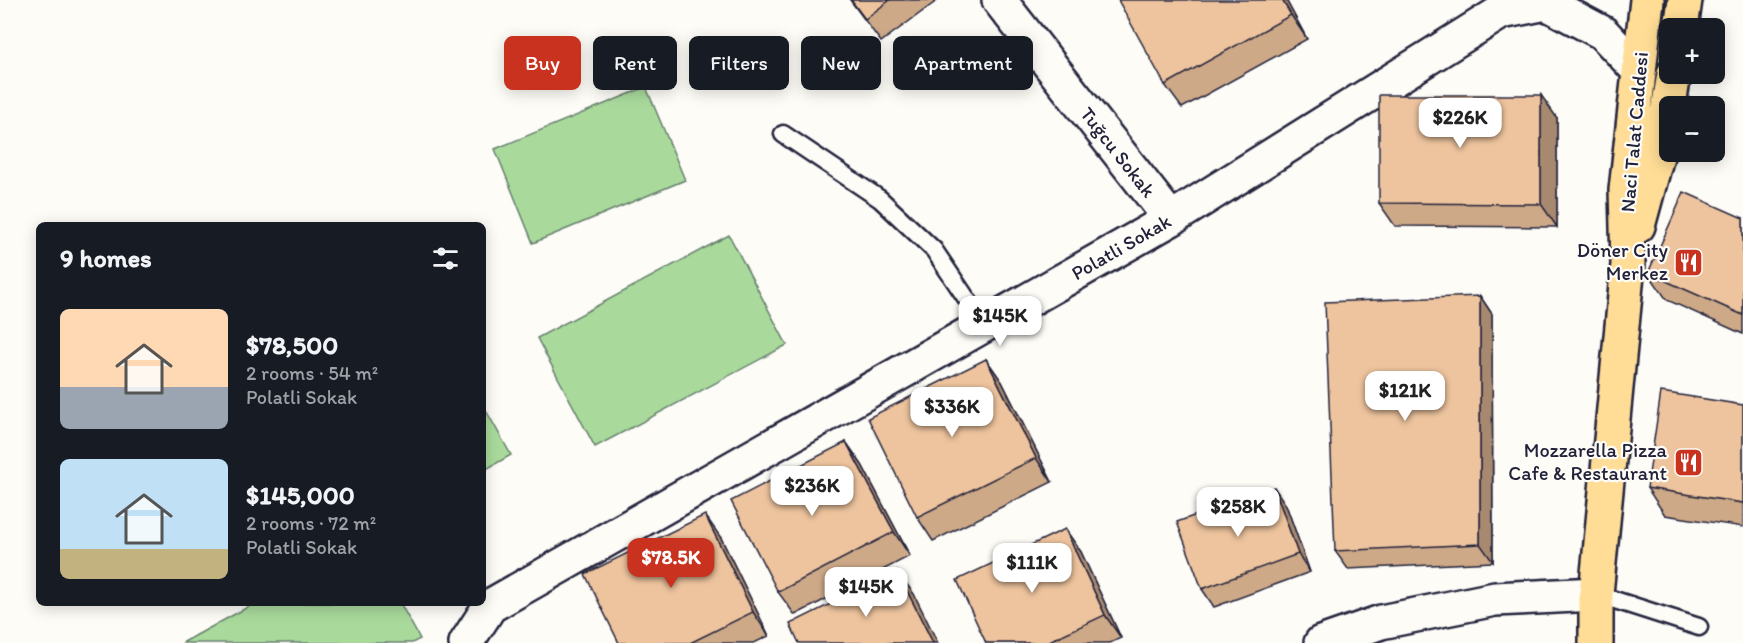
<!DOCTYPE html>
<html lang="en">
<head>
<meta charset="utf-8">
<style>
	:root { --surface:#171b24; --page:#242831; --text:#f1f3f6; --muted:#9ea1a6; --accent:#c8321e }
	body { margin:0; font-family:Itim,sans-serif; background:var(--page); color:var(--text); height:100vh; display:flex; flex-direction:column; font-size:22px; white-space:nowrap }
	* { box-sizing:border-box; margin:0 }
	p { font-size:20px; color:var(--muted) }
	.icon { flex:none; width:33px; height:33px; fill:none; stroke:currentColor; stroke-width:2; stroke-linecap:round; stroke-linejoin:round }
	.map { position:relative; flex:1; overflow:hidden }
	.sheet { position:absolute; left:36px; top:222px; width:450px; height:384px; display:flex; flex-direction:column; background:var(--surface); border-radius:9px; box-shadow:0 3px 15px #0003 }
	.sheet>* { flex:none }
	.banner { position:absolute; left:504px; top:36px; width:570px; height:54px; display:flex; gap:12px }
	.tools { position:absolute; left:1659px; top:18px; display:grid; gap:12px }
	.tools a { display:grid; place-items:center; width:66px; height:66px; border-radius:9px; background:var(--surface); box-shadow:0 3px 15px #0003; font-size:30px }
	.price { position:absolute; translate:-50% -51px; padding:0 14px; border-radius:12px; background:#fff; color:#222; font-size:20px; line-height:39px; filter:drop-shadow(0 2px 3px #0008) }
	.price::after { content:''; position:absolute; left:50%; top:36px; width:18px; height:14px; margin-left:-9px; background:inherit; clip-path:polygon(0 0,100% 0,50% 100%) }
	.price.active { background:var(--accent); color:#fff }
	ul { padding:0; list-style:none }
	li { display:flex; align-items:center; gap:18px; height:150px; padding:0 24px }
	li span { display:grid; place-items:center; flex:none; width:168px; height:120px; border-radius:9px; color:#555 }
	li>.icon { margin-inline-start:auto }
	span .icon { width:72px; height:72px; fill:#fffc; stroke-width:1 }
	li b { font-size:26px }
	h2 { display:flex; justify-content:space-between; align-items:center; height:72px; padding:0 24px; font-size:26px }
	.chip { padding:0 21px; border-radius:9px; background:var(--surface); box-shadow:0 3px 15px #0003; font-size:21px; line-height:54px }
	.chip.active { background:var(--accent); color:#fff }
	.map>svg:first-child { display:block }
	.green { fill:#a9da9c; stroke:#667e6c; stroke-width:1.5 }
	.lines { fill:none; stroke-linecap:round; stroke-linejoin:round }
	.lane-casing { stroke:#22223b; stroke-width:21 }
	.street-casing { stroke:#22223b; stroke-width:38 }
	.primary-casing { stroke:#22223b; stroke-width:38 }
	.lane { stroke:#fdfcf7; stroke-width:16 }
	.street { stroke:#fdfcf7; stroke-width:33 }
	.primary { stroke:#ffdd96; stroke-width:33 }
	.wall { fill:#cda988; stroke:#22223b; stroke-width:1.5 }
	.shaded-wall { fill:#a7896f; stroke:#22223b; stroke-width:1.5 }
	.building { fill:#eec49e; stroke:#22223b; stroke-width:1.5 }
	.labels { text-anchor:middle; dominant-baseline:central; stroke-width:4.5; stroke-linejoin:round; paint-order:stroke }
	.street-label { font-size:20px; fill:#22223b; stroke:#fdfcf7 }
	.poi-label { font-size:20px; fill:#22223b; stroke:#fdfcf7; text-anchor:end }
</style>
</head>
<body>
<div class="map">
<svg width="1743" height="643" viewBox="0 0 1743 643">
	<rect width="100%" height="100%" fill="#fdfcf7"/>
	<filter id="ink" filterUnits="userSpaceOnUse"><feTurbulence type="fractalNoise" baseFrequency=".0167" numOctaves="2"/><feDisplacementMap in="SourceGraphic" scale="12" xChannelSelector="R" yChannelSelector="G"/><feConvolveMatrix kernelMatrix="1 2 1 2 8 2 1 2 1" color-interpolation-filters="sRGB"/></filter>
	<g filter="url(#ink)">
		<!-- green -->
		<path class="green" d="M646,87L685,180L533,243L495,149Z
			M729,235L787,345L595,447L537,338Z
			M483,405L511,455L483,471Z
			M255,603H400L420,639L412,643H182Z"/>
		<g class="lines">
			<defs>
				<path id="lane" d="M783,134L880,199L934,250L985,326
					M1596,594L1699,627"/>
				<path id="street" d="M999,0L1171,219
					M1501,12L1546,3L1603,33L1639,71
					M466,643L490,606L1171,219L1501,12L1514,0
					M1321,643L1381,622L1495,599L1596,594"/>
				<path id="primary" d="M1681,28L1685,0
					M1638,226L1666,123L1674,74
					M1596,643V594L1628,264L1626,190L1647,0"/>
			</defs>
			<!-- lane casing -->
			<use href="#lane" class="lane-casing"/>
			<!-- street casing -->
			<use href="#street" class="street-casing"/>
			<!-- primary casing -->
			<use href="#primary" class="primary-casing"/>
			<!-- lane -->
			<use href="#lane" class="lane"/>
			<!-- street -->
			<use href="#street" class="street"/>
			<!-- primary -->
			<use href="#primary" class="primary"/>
		</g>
		<!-- wall -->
		<path class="wall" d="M850,0H938L881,42Z
			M1286,0L1307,39L1182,108L1165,85Z
			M1557,118V227L1395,226L1379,203Z
			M1743,218V334L1667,300L1648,273Z
			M1480,296L1492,314L1493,562L1348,569L1335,551Z
			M986,359L1002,382L1052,482L933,541L917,517Z
			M1743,405V527L1665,515L1647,488Z
			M846,442L862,465L910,556L795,615L778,592Z
			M1286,505L1310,572L1214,607L1202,589Z
			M1065,529L1081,552L1121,638L1110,643H986Z
			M721,538L769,636L754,643H619Z"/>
		<!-- shaded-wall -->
		<path class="shaded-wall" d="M1282,0H1286L1307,39L1291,15Z
			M1541,95L1557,118V227L1541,204Z
			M1480,296L1492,314L1493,562L1480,544Z
			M986,359L1002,382L1052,482L1036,458Z
			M846,442L862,465L910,556L894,532Z
			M1274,487L1286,505L1310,572L1298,554Z
			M705,515L721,538L769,636L753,612Z
			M1065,529L1081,552L1121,638L1105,615Z
			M897,571L914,594L938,643H933Z"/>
		<!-- building -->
		<path class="building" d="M851,0H890L865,19Z
			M1118,0H1282L1291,15L1165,85Z
			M1379,95H1541V204L1379,203Z
			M1684,192L1743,218V315L1648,273Z
			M1480,296V544L1335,551L1325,302Z
			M986,359L1036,458L917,517L868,418Z
			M1661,392L1743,405V503L1647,488Z
			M846,442L894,532L778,592L731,501Z
			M1274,487L1298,554L1202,589L1177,522Z
			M705,515L753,612L690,643H619L585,574Z
			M1065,529L1105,615L1045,643H986L957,580Z
			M897,571L933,643H799L790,624Z"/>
	</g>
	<!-- icons -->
	<defs>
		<symbol id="restaurant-square" viewBox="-11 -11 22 22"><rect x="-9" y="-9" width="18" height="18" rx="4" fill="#c8321e" stroke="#fdfcf7"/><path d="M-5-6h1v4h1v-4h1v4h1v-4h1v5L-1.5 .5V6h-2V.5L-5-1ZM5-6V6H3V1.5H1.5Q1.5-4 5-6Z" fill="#fff"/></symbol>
	</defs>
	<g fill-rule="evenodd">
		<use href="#restaurant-square" x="1672" y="246" width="33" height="33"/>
		<use href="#restaurant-square" x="1672" y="446" width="33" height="33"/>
	</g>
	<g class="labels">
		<!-- street labels -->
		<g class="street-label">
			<text transform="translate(1634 132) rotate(-85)">Naci Talat Caddesi</text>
			<text transform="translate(1118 152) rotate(52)">Tuğcu Sokak</text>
			<text transform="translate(1121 247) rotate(-30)">Polatli Sokak</text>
		</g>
		<!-- poi labels -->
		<g class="poi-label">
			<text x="1668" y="250">Döner City<tspan x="1668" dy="23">Merkez</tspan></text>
			<text x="1667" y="450">Mozzarella Pizza<tspan x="1667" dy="23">Cafe &amp; Restaurant</tspan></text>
		</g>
	</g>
</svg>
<div class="tools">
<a>+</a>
<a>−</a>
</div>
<b class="price" style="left:1460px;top:149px">$226K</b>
<b class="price" style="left:1000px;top:347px">$145K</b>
<b class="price" style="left:1405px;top:422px">$121K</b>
<b class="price" style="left:952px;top:438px">$336K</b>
<b class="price" style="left:812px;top:517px">$236K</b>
<b class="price" style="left:1238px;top:538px">$258K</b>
<b class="price active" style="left:671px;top:589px">$78.5K</b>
<b class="price" style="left:1032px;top:594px">$111K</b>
<b class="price" style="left:866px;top:618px">$145K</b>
<div class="banner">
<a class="chip active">Buy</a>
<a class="chip">Rent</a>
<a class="chip">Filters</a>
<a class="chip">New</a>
<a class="chip">Apartment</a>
</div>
<section class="sheet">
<h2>9 homes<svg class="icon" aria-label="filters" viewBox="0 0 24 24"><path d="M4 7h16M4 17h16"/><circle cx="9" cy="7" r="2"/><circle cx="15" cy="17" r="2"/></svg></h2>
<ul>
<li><span style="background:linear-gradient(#ffd9b3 65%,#9aa5b1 0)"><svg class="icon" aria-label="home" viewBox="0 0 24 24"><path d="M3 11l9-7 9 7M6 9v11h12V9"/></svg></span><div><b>$78,500</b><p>2 rooms · 54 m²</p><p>Polatli Sokak</p></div></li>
<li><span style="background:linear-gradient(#bfe0f5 75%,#c2b280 0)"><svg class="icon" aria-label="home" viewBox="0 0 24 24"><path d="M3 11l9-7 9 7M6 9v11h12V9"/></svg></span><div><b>$145,000</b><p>2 rooms · 72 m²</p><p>Polatli Sokak</p></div></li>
</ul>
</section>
</div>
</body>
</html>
